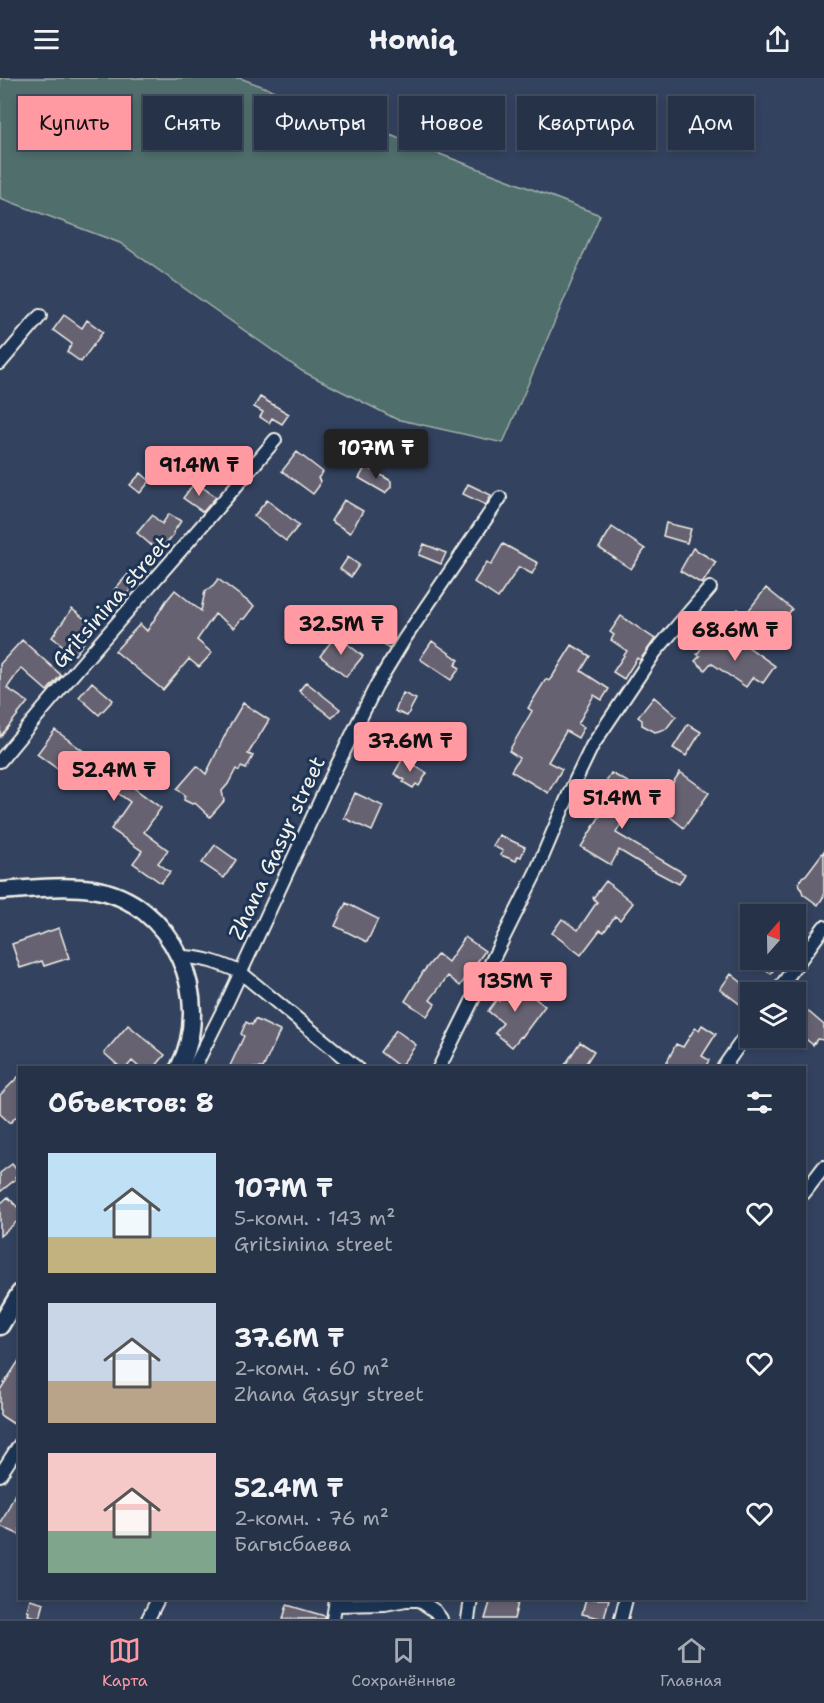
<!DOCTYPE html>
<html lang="ru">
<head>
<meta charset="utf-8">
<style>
	:root { --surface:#263247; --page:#2e3a4e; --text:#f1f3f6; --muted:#a4aab4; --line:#424d60; --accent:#ff9aa2 }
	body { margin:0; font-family:"Shantell Sans",sans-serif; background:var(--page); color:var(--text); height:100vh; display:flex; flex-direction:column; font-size:22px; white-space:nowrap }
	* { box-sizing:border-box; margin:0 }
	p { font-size:20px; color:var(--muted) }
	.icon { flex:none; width:33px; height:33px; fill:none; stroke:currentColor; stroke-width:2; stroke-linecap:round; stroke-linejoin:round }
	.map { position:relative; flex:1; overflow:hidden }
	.sheet { position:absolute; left:18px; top:988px; width:788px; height:534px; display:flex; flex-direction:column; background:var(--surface); border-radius:0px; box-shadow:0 3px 9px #0003,0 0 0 2px var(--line) }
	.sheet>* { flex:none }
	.guide { position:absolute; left:18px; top:18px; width:789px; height:54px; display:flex; gap:12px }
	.needle { width:39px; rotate:20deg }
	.controls { position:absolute; left:740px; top:826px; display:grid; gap:12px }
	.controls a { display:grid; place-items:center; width:66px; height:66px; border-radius:0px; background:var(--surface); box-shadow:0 3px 9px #0003,0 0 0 2px var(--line); font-size:30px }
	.price { position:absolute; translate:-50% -51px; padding:0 14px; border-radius:6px; background:var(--accent); color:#111; font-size:20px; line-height:39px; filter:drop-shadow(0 2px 3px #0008) }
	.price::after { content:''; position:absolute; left:50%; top:36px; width:18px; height:14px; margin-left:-9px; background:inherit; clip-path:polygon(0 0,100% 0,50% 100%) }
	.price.active { background:#222; color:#fff }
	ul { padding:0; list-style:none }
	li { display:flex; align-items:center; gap:18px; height:150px; padding:0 30px }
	li span { display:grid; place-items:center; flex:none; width:168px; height:120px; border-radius:0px; color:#555 }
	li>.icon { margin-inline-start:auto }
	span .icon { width:72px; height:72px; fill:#fffc; stroke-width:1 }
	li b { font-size:26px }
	h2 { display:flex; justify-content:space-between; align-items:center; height:72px; padding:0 30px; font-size:26px }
	.pill { padding:0 21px; border-radius:0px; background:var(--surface); box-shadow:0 3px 9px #0003,0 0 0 2px var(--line); font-size:21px; line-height:54px }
	.pill.active { background:var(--accent); color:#111 }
	header { display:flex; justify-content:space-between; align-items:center; height:78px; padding:0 30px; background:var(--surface); font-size:27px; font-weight:700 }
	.tabs { display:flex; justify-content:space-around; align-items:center; height:84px; border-top:2px solid var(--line); background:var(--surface); font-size:16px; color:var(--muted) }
	.tabs a { display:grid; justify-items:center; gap:3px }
	.tabs .active { color:var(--accent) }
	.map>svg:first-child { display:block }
	.green { fill:#506e6c; stroke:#a2b0aa; stroke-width:1.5 }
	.building { fill:#666272; stroke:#f4f1e8; stroke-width:1.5 }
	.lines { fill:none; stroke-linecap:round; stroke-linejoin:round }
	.street-casing { stroke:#f4f1e8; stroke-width:16 }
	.secondary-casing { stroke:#f4f1e8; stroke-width:21 }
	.street { stroke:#1d3557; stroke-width:12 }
	.secondary { stroke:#1d3557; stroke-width:16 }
	.labels { text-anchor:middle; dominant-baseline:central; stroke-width:6; stroke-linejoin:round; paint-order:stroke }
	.street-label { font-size:21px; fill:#f4f1e8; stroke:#1d3557 }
</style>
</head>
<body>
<header><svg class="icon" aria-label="menu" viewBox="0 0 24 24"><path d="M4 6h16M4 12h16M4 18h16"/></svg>Homiq<svg class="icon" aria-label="share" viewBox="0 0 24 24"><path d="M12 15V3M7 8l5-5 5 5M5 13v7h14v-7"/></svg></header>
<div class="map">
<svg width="824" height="1541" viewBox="0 0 824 1541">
	<rect width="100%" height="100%" fill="#33425f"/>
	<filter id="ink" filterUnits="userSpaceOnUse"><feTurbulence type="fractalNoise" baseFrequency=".0167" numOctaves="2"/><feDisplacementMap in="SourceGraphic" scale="12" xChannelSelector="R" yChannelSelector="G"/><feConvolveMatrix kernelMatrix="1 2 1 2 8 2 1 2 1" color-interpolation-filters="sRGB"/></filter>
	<g filter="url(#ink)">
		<!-- green -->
		<path class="green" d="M0,0H240L600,137L503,365L396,341L302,293L120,165L0,120Z"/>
		<!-- building -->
		<path class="building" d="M64,237L82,250L87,242L103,254L81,284L67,274L72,266L53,252Z
			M260,319L289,336L282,346L272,340L269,345L260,339L263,334L254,329Z
			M297,374L323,394L318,400L320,403L319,408L313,416L282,393Z
			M366,388L391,403V409L385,415L359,400Z
			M141,395L150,403L140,415L130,407Z
			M195,404L216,419L203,434L183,420Z
			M468,406L491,417L486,427L463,416Z
			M267,422L299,447L286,463L254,438Z
			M344,422L363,433L350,455L331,443Z
			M169,436L181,443L173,455L174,456L159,474L137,455L152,437L162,446Z
			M666,445L691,451L687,465L663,458Z
			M612,449L645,471L631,491L599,470Z
			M424,466L446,475L441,486L419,477Z
			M503,466L538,485L532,496L519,489L498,520L474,504L487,484L491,487Z
			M693,470L716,484L702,506L680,493Z
			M348,479L359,487L351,499L340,491Z
			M131,493L140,501L123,520L114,512Z
			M218,501L254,528L244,541H241L234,550L215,536L197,562L212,575L199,589L189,581L163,612L115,573L140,546L147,553L166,523L175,512L201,533L205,513L211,510Z
			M766,510L792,531L775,553L766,545L754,560L729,541L738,531L745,537Z
			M364,530L385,547L380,552L395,561L389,571L354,542Z
			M72,531L95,549L75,577L52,559Z
			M621,538L655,561L640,582L637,580L624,601L613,594L627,573L611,562L614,557L610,554Z
			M336,557L363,578L346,599L320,578Z
			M711,558L733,575L741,564L775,588L763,605L753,599L746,609L711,585L705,592L695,583L700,578L697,576Z
			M22,562L61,597L47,613L21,590L7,610L28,624L0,659V586Z
			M432,563L459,582L455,587L460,590L451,602L420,581Z
			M572,567L590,578L581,593L609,611L602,622L594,617L578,646L584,649L578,660L566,653L548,684L562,691L548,715L511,693L519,680L509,673L532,633L528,630L546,601L549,603L554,596Z
			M92,604L113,622L99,637L79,619Z
			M306,604L340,631L332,640L299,613Z
			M403,615L416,621L407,638L395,633Z
			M654,619L676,638L666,651L655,654L642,647V642L638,639Z
			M243,625L269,642L248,676L253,678L246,691L241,689L239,693L236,691L228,706L222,713L224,723L210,739L195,725L192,726L184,722L185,717L177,711L197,688L206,696L230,647Z
			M688,646L701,654L686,678L673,670Z
			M55,652L161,730L144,754L168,772L158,785L170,794L161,805L133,785L142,773L111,751L130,724L76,685L67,698L37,676Z
			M403,680L427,695L419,708L416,706L413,710L403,704L405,702L394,696Z
			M680,694L709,715L684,750L657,728Z
			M611,695L641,711L616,755L685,796L679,806L647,789L619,772L611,787L581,769L609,723L599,716Z
			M355,715L383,728L372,753L344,740Z
			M499,757L525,769L521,779L518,778L516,783L501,777L503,773L493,768Z
			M215,767L236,782L224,800L202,785Z
			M824,773V818L818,827L803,816L799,805L802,799L806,797Z
			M606,803L633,825L620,842L615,838L604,854L600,852L581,877L552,855L562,841L578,852L597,824L593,820Z
			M346,825L378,841L367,864L335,848Z
			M795,834L809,841L795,869Z
			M59,850L69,880L44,888L42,883L20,890L12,866Z
			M465,859L485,873L460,908L448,898L430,922L435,926L427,938L405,923L423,894L438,876L448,884Z
			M752,882H780L771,896Z
			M731,896L750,911V924L745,930L720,911Z
			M513,904L545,928L522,959L521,958L512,969L495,955L503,945L488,933L497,921L499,923Z
			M803,929L824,947V962L817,961L813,967L795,952V938Z
			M255,941L280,953L263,990H229L244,958L241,956L246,944L252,947Z
			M128,947L165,977L154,990H140L132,983L126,990H121L104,975Z
			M702,947L716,956L702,978L709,982L705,990H664L676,966L683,969L695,950L699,952Z
			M396,952L416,967L400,989L380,974Z
			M580,964L594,973L583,990H563Z
			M20,997V1035L10,1045L0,1036V1017Z
			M12,1086L19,1095L15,1099L16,1101L0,1114V1095Z
			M8,1119L20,1132V1141L0,1158V1126Z
			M20,1281V1350L0,1337V1312Z
			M20,1405V1457L0,1448Z
			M30,1521L44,1525L40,1540L28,1537L29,1534L27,1533Z
			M491,1521H519L514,1541H485Z
			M586,1521H609L604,1541L582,1536Z
			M287,1527L325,1538V1541H283Z"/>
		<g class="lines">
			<defs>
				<path id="street" d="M0,285L40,238
					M0,683C89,574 185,470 275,362
					M180,879C203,879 219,885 240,894L357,990
					M776,915L824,849
					M194,990L228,922L326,710L376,608L405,560L500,420
					M439,990L536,794L569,716L592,668L655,574L710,510
					M723,990L750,951
					M804,1115L824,1089
					M0,1397L20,1366
					M335,1527L385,1526L406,1522H419L435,1533L441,1541
					M148,1541L158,1521
					M333,1541L336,1521
					M468,1541L471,1521
					M621,1541L626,1521"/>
				<path id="secondary" d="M0,813C28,811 64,807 92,811C173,823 215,920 179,990
					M0,1248L20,1215"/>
			</defs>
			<!-- street casing -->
			<use href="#street" class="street-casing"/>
			<!-- secondary casing -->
			<use href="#secondary" class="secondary-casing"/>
			<!-- street -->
			<use href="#street" class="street"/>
			<!-- secondary -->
			<use href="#secondary" class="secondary"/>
		</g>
	</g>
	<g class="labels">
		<!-- street labels -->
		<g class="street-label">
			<text transform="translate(111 524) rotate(-49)">Gritsinina street</text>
			<text transform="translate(277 770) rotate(-65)">Zhana Gasyr street</text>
		</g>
	</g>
</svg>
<div class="controls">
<a><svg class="needle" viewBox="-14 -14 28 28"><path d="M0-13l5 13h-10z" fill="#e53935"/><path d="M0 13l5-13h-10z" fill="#a4aab4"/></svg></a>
<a><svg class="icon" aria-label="layers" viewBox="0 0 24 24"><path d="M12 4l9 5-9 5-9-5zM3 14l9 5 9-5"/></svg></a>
</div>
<b class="price active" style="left:376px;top:402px">107M ₸</b>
<b class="price" style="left:199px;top:419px">91.4M ₸</b>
<b class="price" style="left:341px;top:578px">32.5M ₸</b>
<b class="price" style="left:735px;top:584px">68.6M ₸</b>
<b class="price" style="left:410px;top:695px">37.6M ₸</b>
<b class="price" style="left:114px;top:724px">52.4M ₸</b>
<b class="price" style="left:622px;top:752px">51.4M ₸</b>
<b class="price" style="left:515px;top:935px">135M ₸</b>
<div class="guide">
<a class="pill active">Купить</a>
<a class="pill">Снять</a>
<a class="pill">Фильтры</a>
<a class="pill">Новое</a>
<a class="pill">Квартира</a>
<a class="pill">Дом</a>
</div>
<section class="sheet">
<h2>Объектов: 8<svg class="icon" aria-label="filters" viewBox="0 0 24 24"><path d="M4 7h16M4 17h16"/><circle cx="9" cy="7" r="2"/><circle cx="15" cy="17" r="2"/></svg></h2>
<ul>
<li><span style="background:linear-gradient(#bfe0f5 70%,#c2b280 0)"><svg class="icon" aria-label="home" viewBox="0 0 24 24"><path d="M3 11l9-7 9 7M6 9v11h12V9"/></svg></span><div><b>107M ₸</b><p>5-комн. · 143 m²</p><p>Gritsinina street</p></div><svg class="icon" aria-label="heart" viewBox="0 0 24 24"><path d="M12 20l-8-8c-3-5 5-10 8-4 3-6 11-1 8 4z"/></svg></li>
<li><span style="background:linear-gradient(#c9d6e8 65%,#b9a48a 0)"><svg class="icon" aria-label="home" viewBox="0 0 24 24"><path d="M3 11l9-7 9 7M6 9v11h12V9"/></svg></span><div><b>37.6M ₸</b><p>2-комн. · 60 m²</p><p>Zhana Gasyr street</p></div><svg class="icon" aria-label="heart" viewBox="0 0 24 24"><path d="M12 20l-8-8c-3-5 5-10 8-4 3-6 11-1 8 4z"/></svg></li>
<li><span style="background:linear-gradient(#f6c9c9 65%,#7fa58c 0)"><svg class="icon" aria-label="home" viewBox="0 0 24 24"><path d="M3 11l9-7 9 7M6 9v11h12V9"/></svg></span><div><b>52.4M ₸</b><p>2-комн. · 76 m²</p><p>Багысбаева</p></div><svg class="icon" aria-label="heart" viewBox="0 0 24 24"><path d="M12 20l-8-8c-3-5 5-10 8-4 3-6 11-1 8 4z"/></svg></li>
</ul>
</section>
</div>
<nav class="tabs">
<a class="active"><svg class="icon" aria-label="map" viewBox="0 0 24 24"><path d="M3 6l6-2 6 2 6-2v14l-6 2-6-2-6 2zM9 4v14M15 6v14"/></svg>Карта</a>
<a><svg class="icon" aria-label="saved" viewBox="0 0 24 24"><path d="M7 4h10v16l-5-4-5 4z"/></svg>Сохранённые</a>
<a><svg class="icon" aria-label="home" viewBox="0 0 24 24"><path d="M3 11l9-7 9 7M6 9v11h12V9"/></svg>Главная</a>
</nav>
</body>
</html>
